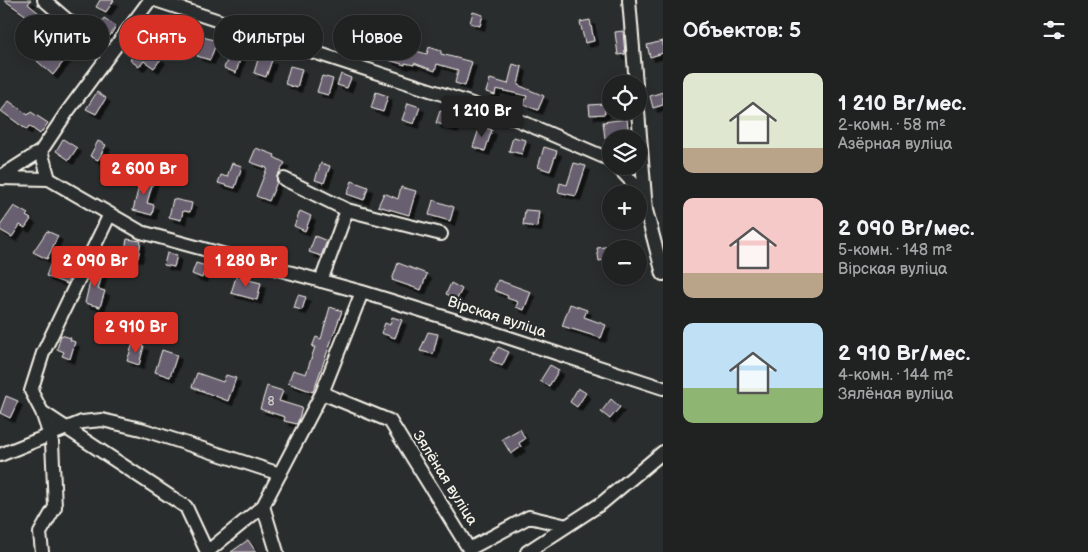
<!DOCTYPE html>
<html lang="ru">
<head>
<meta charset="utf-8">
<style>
	:root { --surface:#202222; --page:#2d2f2f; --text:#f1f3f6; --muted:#a2a4a5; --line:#3d3f40; --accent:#d93025 }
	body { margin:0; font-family:"Balsamiq Sans",sans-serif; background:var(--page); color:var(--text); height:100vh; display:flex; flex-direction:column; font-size:19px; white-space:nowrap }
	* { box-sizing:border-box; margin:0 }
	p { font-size:16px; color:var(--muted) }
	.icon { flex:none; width:28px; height:28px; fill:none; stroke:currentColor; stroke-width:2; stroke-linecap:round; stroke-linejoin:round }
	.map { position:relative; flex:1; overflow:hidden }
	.side { display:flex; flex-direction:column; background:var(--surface); width:425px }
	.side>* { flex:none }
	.banner { position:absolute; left:15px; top:15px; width:475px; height:45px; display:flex; gap:10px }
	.fabs { position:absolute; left:602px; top:75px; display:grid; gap:10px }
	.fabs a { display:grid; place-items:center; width:45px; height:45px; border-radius:50%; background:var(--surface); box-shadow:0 2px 12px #0003,0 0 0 1px var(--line); font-size:25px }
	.price { position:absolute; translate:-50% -42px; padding:0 11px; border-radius:5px; background:var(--accent); color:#fff; font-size:16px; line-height:32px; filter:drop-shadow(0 1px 2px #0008) }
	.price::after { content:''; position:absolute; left:50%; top:30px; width:15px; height:11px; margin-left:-8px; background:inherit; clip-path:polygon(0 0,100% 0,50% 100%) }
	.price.active { background:#222; color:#fff }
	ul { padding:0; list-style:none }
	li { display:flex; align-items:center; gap:15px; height:125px; padding:0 20px }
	li span { display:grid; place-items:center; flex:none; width:140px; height:100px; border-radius:10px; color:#555 }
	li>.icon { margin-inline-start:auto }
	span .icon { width:60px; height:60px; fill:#fffc; stroke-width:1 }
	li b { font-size:21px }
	h2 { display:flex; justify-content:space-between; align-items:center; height:60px; padding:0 20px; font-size:21px }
	.chip { padding:0 18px; border-radius:22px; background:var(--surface); box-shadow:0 2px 12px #0003,0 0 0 1px var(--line); font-size:18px; line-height:45px }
	.chip.active { background:var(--accent); color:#fff }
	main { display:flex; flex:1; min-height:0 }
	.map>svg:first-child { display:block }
	.building { fill:#685f70; stroke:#f4f1e8; filter:url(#shadow) }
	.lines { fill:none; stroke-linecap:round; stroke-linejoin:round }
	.street-casing { stroke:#f4f1e8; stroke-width:16 }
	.street { stroke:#2a2d2e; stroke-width:12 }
	.labels { text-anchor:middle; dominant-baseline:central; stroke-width:4.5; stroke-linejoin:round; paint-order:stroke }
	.number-label { font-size:12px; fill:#d1ccca }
	.street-label { font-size:15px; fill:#f4f1e8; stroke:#2a2d2e }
</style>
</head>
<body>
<main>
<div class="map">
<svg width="663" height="552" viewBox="0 0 663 552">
	<defs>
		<filter id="shadow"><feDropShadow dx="4.5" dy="4.5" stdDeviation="0" flood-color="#0009"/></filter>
	</defs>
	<rect width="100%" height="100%" fill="#2a2d2e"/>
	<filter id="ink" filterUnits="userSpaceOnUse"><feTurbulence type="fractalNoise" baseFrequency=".02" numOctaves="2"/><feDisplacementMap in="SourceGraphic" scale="10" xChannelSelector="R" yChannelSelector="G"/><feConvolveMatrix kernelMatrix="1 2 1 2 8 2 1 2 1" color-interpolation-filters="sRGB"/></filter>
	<g filter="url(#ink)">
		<!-- building -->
		<path class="building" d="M4,0H31L28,4L52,24L46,31L64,43L69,36L78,43L53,75L37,61L47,49L22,28L31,19Z
			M100,0H114L106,12L96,7Z
			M473,12L483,15L480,26L470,23Z
			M104,18L116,26L110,36L98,29Z
			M590,20L594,41L585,43L580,22Z
			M170,27L184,32L180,43L166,39Z
			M623,31L625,54L618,55L615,32Z
			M203,37L217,41L210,60L197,56Z
			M663,41V53L650,57L647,45Z
			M142,43L161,59L154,68L144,61L139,67L130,60Z
			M233,45L243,49L236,73L224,68Z
			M393,45L427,54L429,47L441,51V54L472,62L465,86L455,83L458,70L437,64L435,71L414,63V65L405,63V65L389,60Z
			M259,56L272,60L266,77L254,73Z
			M513,64L522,67L518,85L544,96L538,110L524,105L527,96L496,89L495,95L486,92L490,79L508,84Z
			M290,66L302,69L297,88L285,84Z
			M341,74L351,78L347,88L337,85Z
			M322,76L333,79L328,95L317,92Z
			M97,92L106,98L96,114L86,109Z
			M376,92L388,96L383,112L371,108Z
			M663,92V105L653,108L650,96Z
			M9,101L28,115L31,112L48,123L40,134L29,126L27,130L1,111Z
			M408,103L420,107L414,124L402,120Z
			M604,104L605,114L590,115L589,105Z
			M440,111L457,116L454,128L436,123Z
			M627,119L629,136L605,139L603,122Z
			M480,126L492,130L485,151L473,147Z
			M513,137L526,140L522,154L509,151Z
			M63,139L77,148L69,160L56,151Z
			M98,141L106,145L98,160L90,156Z
			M544,147L557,151L550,171L538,167Z
			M256,148L275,155L274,157L285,163L277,176V182L269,201L256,196L267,168L250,162Z
			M232,163L242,166L235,188L218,183L221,175L227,177Z
			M321,163L330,166L324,183L315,180Z
			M574,163L586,166L576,196L558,192L560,183L567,185Z
			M142,174L154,178L147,203L154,205L152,215L133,210Z
			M352,181L368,187L364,200L347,194Z
			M401,187L416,191L409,215L378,206L384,193L398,199Z
			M173,199L192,203L190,212L183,211L181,220L169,217Z
			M433,200L454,207L450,221L429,215Z
			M14,206L28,214L26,216L31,219L25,228L20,225L12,237L0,230V226Z
			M525,210L539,211L537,227L523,225Z
			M300,211L311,216L305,231L294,226Z
			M47,231L58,236L47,259L33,252Z
			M315,236L327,241L321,256L309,252Z
			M127,239L141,241L138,258L124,255Z
			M611,246V259L599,261L597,248Z
			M167,253L177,255L174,267L164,265Z
			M196,263L206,266L202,278L192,274Z
			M398,263L427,274L421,290L392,280Z
			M50,265L71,273L67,284L46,276Z
			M94,265L104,268L98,289L105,291L100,307L85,303Z
			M236,277L261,283L257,300L231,293Z
			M498,280L531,292L524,310L516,307L518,302L507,298L508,296L494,290Z
			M451,283L462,289L457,299L446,294Z
			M298,295L306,297L302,310L294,308Z
			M570,304L587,310L584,317L606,325L601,338L562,326Z
			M330,307L342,311L313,392L288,383L293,370L306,374L315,347H312L316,337L321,339Z
			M392,317L402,320L395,338L381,333L385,323L390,325Z
			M428,332L438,334L433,354L420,351Z
			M61,335L71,338L70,340L75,342L70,359L62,356L64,352L57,349Z
			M133,343L144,346L139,365L127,361Z
			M498,347L509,352L502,366L490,360Z
			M162,350L177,355L170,377L155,372Z
			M550,365L559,370L549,386L540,381Z
			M197,373L223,382L226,375L236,378L228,401L192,387Z
			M267,386L283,391L279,401L302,408L297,424L284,421L285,417L260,409Z
			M578,388L586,393L577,407L570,402Z
			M6,396L18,401L10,418L0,413Z
			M611,399L620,407L610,419L601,412Z
			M520,429L525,439L519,443L521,447L511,454L502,439Z
			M248,540L256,552H231Z"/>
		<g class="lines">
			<defs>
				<path id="street" d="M44,0L108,55
					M155,0L506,115L611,160
					M629,0L636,84
					M638,111L646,210L663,274
					M41,151L49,179L141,232L362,292L473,326L663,388
					M617,166L633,183L638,194
					M0,177L41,151L67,112L150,0
					M0,178L49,179
					M284,179L347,210
					M321,281L347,210L441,234
					M322,393L390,421L469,549L529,517L567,526
					M42,412L186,507L207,552
					M0,455L82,422L102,420L141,429L280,474
					M263,506L277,552
					M42,552L40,533L55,507L52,442L42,412L31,391L43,353L110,214
					M207,552L263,506L322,393L362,292
					M527,552L602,503L663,452"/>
			</defs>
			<!-- street casing -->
			<use href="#street" class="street-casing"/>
			<!-- street -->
			<use href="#street" class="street"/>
		</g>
	</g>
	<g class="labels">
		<!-- number labels -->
		<g class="number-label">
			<text x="271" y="401">8</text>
		</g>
		<!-- street labels -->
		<g class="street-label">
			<text transform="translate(497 317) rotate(18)">Вірская вуліца</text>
			<text transform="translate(445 478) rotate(58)">Зялёная вуліца</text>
		</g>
	</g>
</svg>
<div class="fabs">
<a><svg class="icon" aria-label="locate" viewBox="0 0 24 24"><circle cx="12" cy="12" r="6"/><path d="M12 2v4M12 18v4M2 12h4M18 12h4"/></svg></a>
<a><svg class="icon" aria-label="layers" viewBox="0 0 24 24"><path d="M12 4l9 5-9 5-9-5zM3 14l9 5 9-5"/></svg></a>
<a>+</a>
<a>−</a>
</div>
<b class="price active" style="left:482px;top:138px">1 210 Br</b>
<b class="price" style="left:144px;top:196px">2 600 Br</b>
<b class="price" style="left:95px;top:288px">2 090 Br</b>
<b class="price" style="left:246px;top:288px">1 280 Br</b>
<b class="price" style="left:136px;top:354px">2 910 Br</b>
<div class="banner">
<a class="chip">Купить</a>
<a class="chip active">Снять</a>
<a class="chip">Фильтры</a>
<a class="chip">Новое</a>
</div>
</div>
<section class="side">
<h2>Объектов: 5<svg class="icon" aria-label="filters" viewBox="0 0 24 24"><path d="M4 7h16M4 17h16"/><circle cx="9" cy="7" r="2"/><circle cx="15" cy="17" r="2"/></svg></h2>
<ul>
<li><span style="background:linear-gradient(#dfe7d0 75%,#b9a48a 0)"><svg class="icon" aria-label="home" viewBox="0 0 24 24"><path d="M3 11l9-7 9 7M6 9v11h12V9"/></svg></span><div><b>1 210 Br/мес.</b><p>2-комн. · 58 m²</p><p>Азёрная вуліца</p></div></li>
<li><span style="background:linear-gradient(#f6c9c9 75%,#b9a48a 0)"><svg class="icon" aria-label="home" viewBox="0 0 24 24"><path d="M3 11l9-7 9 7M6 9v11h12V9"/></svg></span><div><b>2 090 Br/мес.</b><p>5-комн. · 148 m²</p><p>Вірская вуліца</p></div></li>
<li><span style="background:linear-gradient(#bfe0f5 65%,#8fb573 0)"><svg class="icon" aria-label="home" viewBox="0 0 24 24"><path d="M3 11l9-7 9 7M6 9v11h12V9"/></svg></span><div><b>2 910 Br/мес.</b><p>4-комн. · 144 m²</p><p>Зялёная вуліца</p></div></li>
</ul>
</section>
</main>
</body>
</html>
